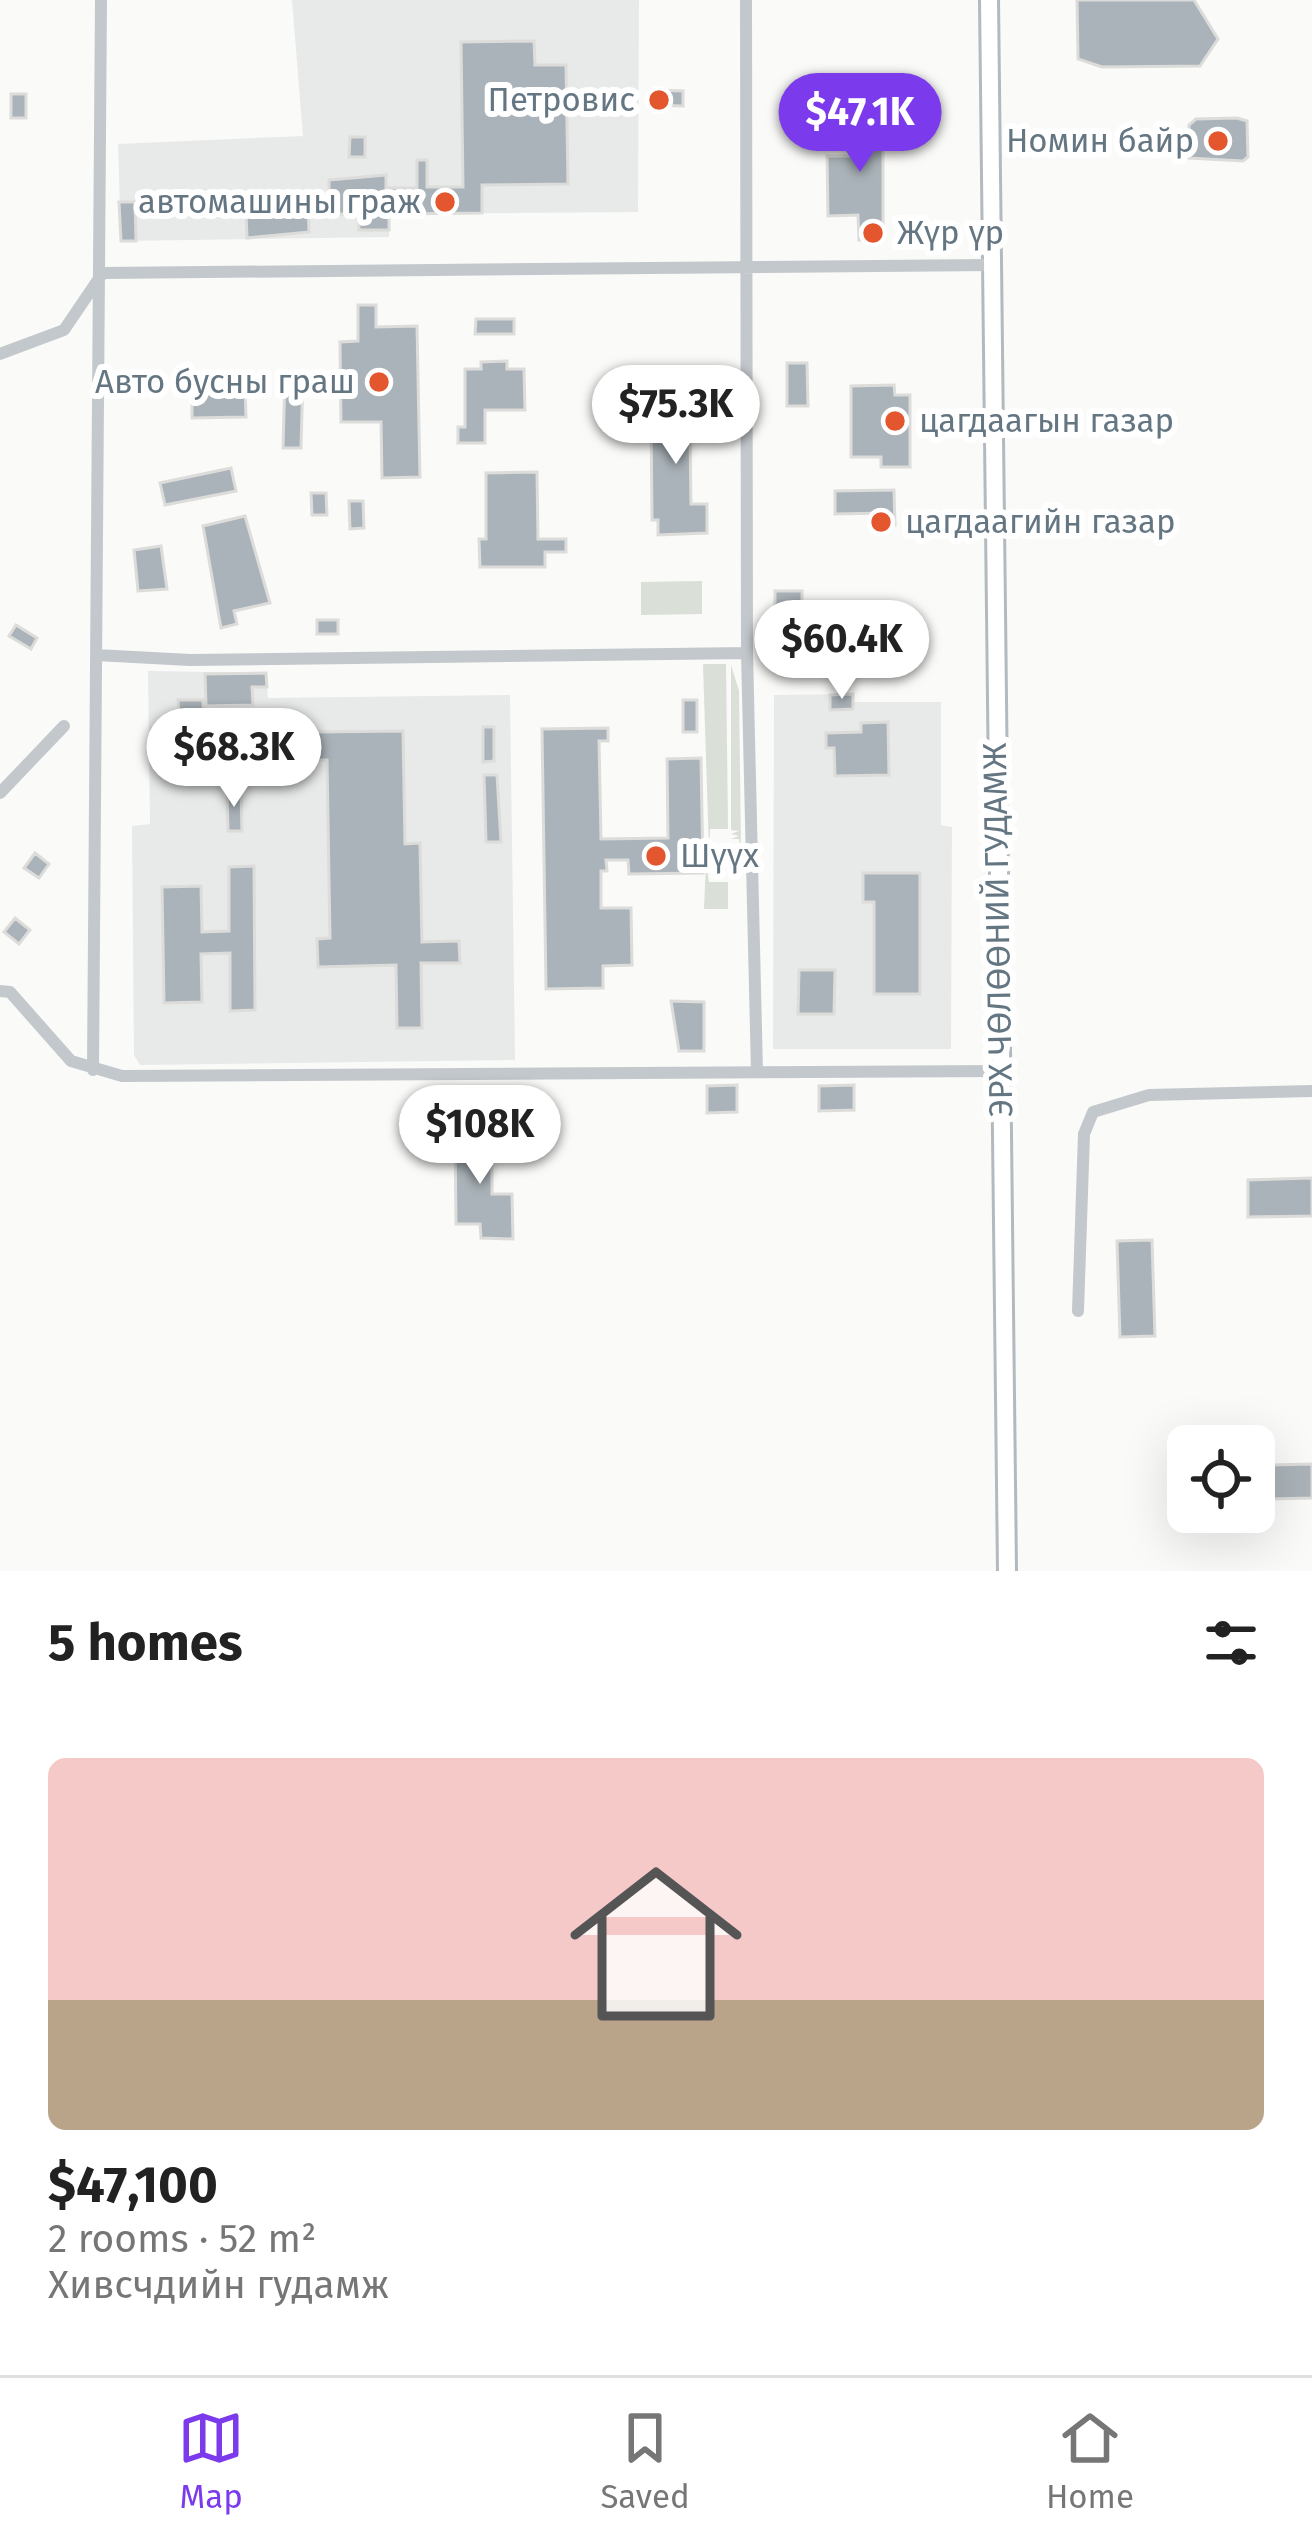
<!DOCTYPE html>
<html lang="en">
<head>
<meta charset="utf-8">
<style>
	:root { --surface:#fff; --page:#f2f2f2; --text:#222; --muted:#767676; --line:#e0e0e0; --accent:#7c3aed }
	body { margin:0; font-family:"Fira Sans",sans-serif; background:var(--page); color:var(--text); height:100vh; display:flex; flex-direction:column; font-size:45px; white-space:nowrap }
	* { box-sizing:border-box; margin:0 }
	p { font-size:39px; color:var(--muted) }
	.icon { flex:none; width:66px; height:66px; fill:none; stroke:currentColor; stroke-width:2; stroke-linecap:round; stroke-linejoin:round }
	.map { position:relative; height:1571px; overflow:hidden }
	.details { display:flex; flex-direction:column; background:var(--surface); flex:1 }
	.details>* { flex:none }
	.fabs { position:absolute; left:1167px; top:1425px; display:grid; gap:24px }
	.fabs a { display:grid; place-items:center; width:108px; height:108px; border-radius:18px; background:var(--surface); box-shadow:0 12px 48px #0002; font-size:60px }
	.price { position:absolute; translate:-50% -102px; padding:0 27px; border-radius:42px; background:#fff; color:#222; font-size:39px; line-height:78px; filter:drop-shadow(0 3px 6px #0008) }
	.price::after { content:''; position:absolute; left:50%; top:72px; width:36px; height:27px; margin-left:-18px; background:inherit; clip-path:polygon(0 0,100% 0,50% 100%) }
	.price.selected { background:var(--accent); color:#fff }
	ul { padding:0; list-style:none }
	li { display:grid; align-content:center; gap:24px; height:636px; padding:0 48px }
	li span { display:grid; place-items:center; height:372px; border-radius:18px; color:#555 }
	li>.icon { margin-inline-start:auto }
	span .icon { width:216px; height:216px; fill:#fffc; stroke-width:1 }
	li b { font-size:51px }
	h2 { display:flex; justify-content:space-between; align-items:center; height:144px; padding:0 48px; font-size:51px }
	.tab-bar { display:flex; justify-content:space-around; align-items:center; height:168px; border-top:3px solid var(--line); background:var(--surface); font-size:33px; color:var(--muted) }
	.tab-bar a { display:grid; justify-items:center; gap:6px }
	.tab-bar .selected { color:var(--accent) }
	.map>svg:first-child { display:block }
	.built { fill:#e8e9e9 }
	.green { fill:#dadfd7 }
	.building { fill:#aab3b9; stroke:#dcdcda; stroke-width:3 }
	.lines { fill:none; stroke-linecap:round; stroke-linejoin:round }
	.secondary-casing { stroke:#b3babf; stroke-width:22 }
	.minor { stroke:#c3c8cc; stroke-width:12 }
	.secondary { stroke:#fff; stroke-width:16 }
	.poi-dot { fill:#e4572e; stroke:#fff; stroke-width:4.5 }
	.labels { text-anchor:middle; dominant-baseline:central; stroke-width:12; stroke-linejoin:round; paint-order:stroke }
	.poi-label { font-size:33px; fill:#657683; stroke:#fff; text-anchor:end }
	.street-label { font-size:33px; fill:#657683; stroke:#fff }
</style>
</head>
<body>
<div class="map">
<svg width="1312" height="1571" viewBox="0 0 1312 1571">
	<rect width="100%" height="100%" fill="#fafaf8"/>
	<!-- built -->
	<path class="built" d="M292,0H639L638,212L389,214V237L121,241L118,144L303,136Z
		M148,671L266,673L268,698L510,695L515,1060L140,1065L134,1055L132,826L150,824Z
		M853,694L854,702H941V825L952,827L951,1049H773L774,695Z"/>
	<!-- green -->
	<path class="green" d="M702,581V614L641,615V582Z
		M703,664H726L728,829H710L709,850Z
		M731,665L739,691L741,850L739,839H731L739,836L731,834L739,831L731,830Z
		M706,862L709,882H728V909H704Z"/>
	<!-- building -->
	<path class="building" d="M1077,0H1194L1218,39L1200,66L1102,67L1078,59Z
		M534,41L535,65H566L568,184L482,185V213L389,214V230H359V214H329V180L386,175V188H417V160H427V187H463L461,42Z
		M652,90L683,91V106L651,105Z
		M11,94H26V118H11Z
		M883,108V240H859L858,215L828,216L827,156H851L849,109Z
		M1237,118L1247,121L1248,157L1243,161L1189,158V125L1196,119Z
		M350,137H365V157H349Z
		M119,202H135L136,241H121Z
		M308,206L309,232L247,238L246,213Z
		M358,305H376V327L417,326L420,477L382,478L381,422H341L340,342L358,341Z
		M476,319H514V334H475Z
		M507,361V369H524L525,410H485V443H458V427H465V369H481V362Z
		M787,363H807L808,406H787Z
		M285,375H303L301,448H283Z
		M894,385L895,395H910V467H881V457H851V386Z
		M245,388L246,417L192,418V389Z
		M704,399L705,429H690L691,504H707V533L658,535V520H652L651,413H657V401Z
		M231,468L236,491L165,505L160,483Z
		M537,472L538,539H566V552H545V567H480L479,539H486V473Z
		M894,490L895,525H884V513L835,514V491Z
		M311,493H326L327,515H312Z
		M349,501H363L364,528L350,529Z
		M245,516L270,603L234,611L237,624L221,628L203,526Z
		M161,546L167,589L138,591L134,550Z
		M775,591H802V631L775,632Z
		M317,620H338V634H317Z
		M16,625L37,638L31,649L9,636Z
		M266,673L267,687H252L253,705L206,706L205,674Z
		M853,694V709L830,710V695Z
		M178,700H203L205,742L181,743Z
		M683,700H697V732H683Z
		M888,722L889,775L835,776L834,748H826V733L861,732V723Z
		M483,727H494V761L483,762Z
		M608,728V741H599L601,839L668,838L667,759L701,758L703,873L629,874L628,860H606L607,871H601V908H631L632,965L603,966V988L546,989L542,729Z
		M403,731L405,844L420,843L422,942L459,941L460,963H421L422,1028H397L396,965L318,967L317,939L330,938L327,760H315V732Z
		M484,775H497L501,842H486Z
		M227,789H241L242,831H228Z
		M35,853L49,864L39,878L24,868Z
		M254,866L255,1010L230,1011V953L201,954L202,1002L164,1003L162,887L201,886L202,932L229,931V867Z
		M863,873H920V994H874V902H863Z
		M15,918L30,930L19,944L4,932Z
		M799,970H835L834,1014H798Z
		M671,1001L704,1002V1051H679Z
		M737,1085V1112L707,1113V1086Z
		M854,1085V1110L819,1111V1086Z
		M455,1131L501,1133L500,1145L492,1144V1194H512L513,1239L481,1238L480,1224H456Z
		M1312,1178V1216L1248,1217V1180Z
		M1152,1240L1155,1336L1120,1337L1117,1241Z
		M1312,1464V1498L1267,1499V1465Z"/>
	<g class="lines">
		<defs>
			<path id="secondary" d="M989,0L1007,1571"/>
		</defs>
		<!-- secondary casing -->
		<use href="#secondary" class="secondary-casing"/>
		<!-- minor -->
		<path class="minor" d="M746,0L747,653L757,1072
			M103,273L992,265
			M0,354L64,330L102,274
			M96,655L190,660L747,653
			M0,793L64,726
			M0,991L10,992L71,1061L122,1076L1000,1071
			M93,1070L101,0
			M1078,1311L1084,1134L1093,1112L1149,1095L1312,1091"/>
		<!-- secondary -->
		<use href="#secondary" class="secondary"/>
	</g>
	<!-- markers -->
	<g class="poi-dot">
		<circle cx="659" cy="100" r="12"/>
		<circle cx="1218" cy="141" r="12"/>
		<circle cx="445" cy="202" r="12"/>
		<circle cx="873" cy="233" r="12"/>
		<circle cx="379" cy="382" r="12"/>
		<circle cx="895" cy="421" r="12"/>
		<circle cx="881" cy="522" r="12"/>
		<circle cx="656" cy="856" r="12"/>
	</g>
	<g class="labels">
		<!-- poi labels -->
		<g class="poi-label">
			<text x="635" y="100">Петровис</text>
			<text x="1194" y="141">Номин байр</text>
			<text x="421" y="202">автомашины граж</text>
			<text x="897" y="233" text-anchor="start">Жүр үр</text>
			<text x="355" y="382">Авто бусны граш</text>
			<text x="919" y="421" text-anchor="start">цагдаагын газар</text>
			<text x="905" y="522" text-anchor="start">цагдаагийн газар</text>
			<text x="680" y="856" text-anchor="start">Шүүх</text>
		</g>
		<!-- street labels -->
		<g class="street-label">
			<text transform="translate(998 930) rotate(-91)">ЭРХ ЧӨЛӨӨНИЙ ГУДАМЖ</text>
		</g>
	</g>
</svg>
<div class="fabs">
<a><svg class="icon" aria-label="locate" viewBox="0 0 24 24"><circle cx="12" cy="12" r="6"/><path d="M12 2v4M12 18v4M2 12h4M18 12h4"/></svg></a>
</div>
<b class="price selected" style="left:860px;top:175px">$47.1K</b>
<b class="price" style="left:676px;top:467px">$75.3K</b>
<b class="price" style="left:842px;top:702px">$60.4K</b>
<b class="price" style="left:234px;top:810px">$68.3K</b>
<b class="price" style="left:480px;top:1187px">$108K</b>
</div>
<section class="details">
<h2>5 homes<svg class="icon" aria-label="filters" viewBox="0 0 24 24"><path d="M4 7h16M4 17h16"/><circle cx="9" cy="7" r="2"/><circle cx="15" cy="17" r="2"/></svg></h2>
<ul>
<li><span style="background:linear-gradient(#f6c9c9 65%,#b9a48a 0)"><svg class="icon" aria-label="home" viewBox="0 0 24 24"><path d="M3 11l9-7 9 7M6 9v11h12V9"/></svg></span><div><b>$47,100</b><p>2 rooms · 52 m²</p><p>Хивсчдийн гудамж</p></div></li>
</ul>
</section>
<nav class="tab-bar">
<a class="selected"><svg class="icon" aria-label="map" viewBox="0 0 24 24"><path d="M3 6l6-2 6 2 6-2v14l-6 2-6-2-6 2zM9 4v14M15 6v14"/></svg>Map</a>
<a><svg class="icon" aria-label="saved" viewBox="0 0 24 24"><path d="M7 4h10v16l-5-4-5 4z"/></svg>Saved</a>
<a><svg class="icon" aria-label="home" viewBox="0 0 24 24"><path d="M3 11l9-7 9 7M6 9v11h12V9"/></svg>Home</a>
</nav>
</body>
</html>
